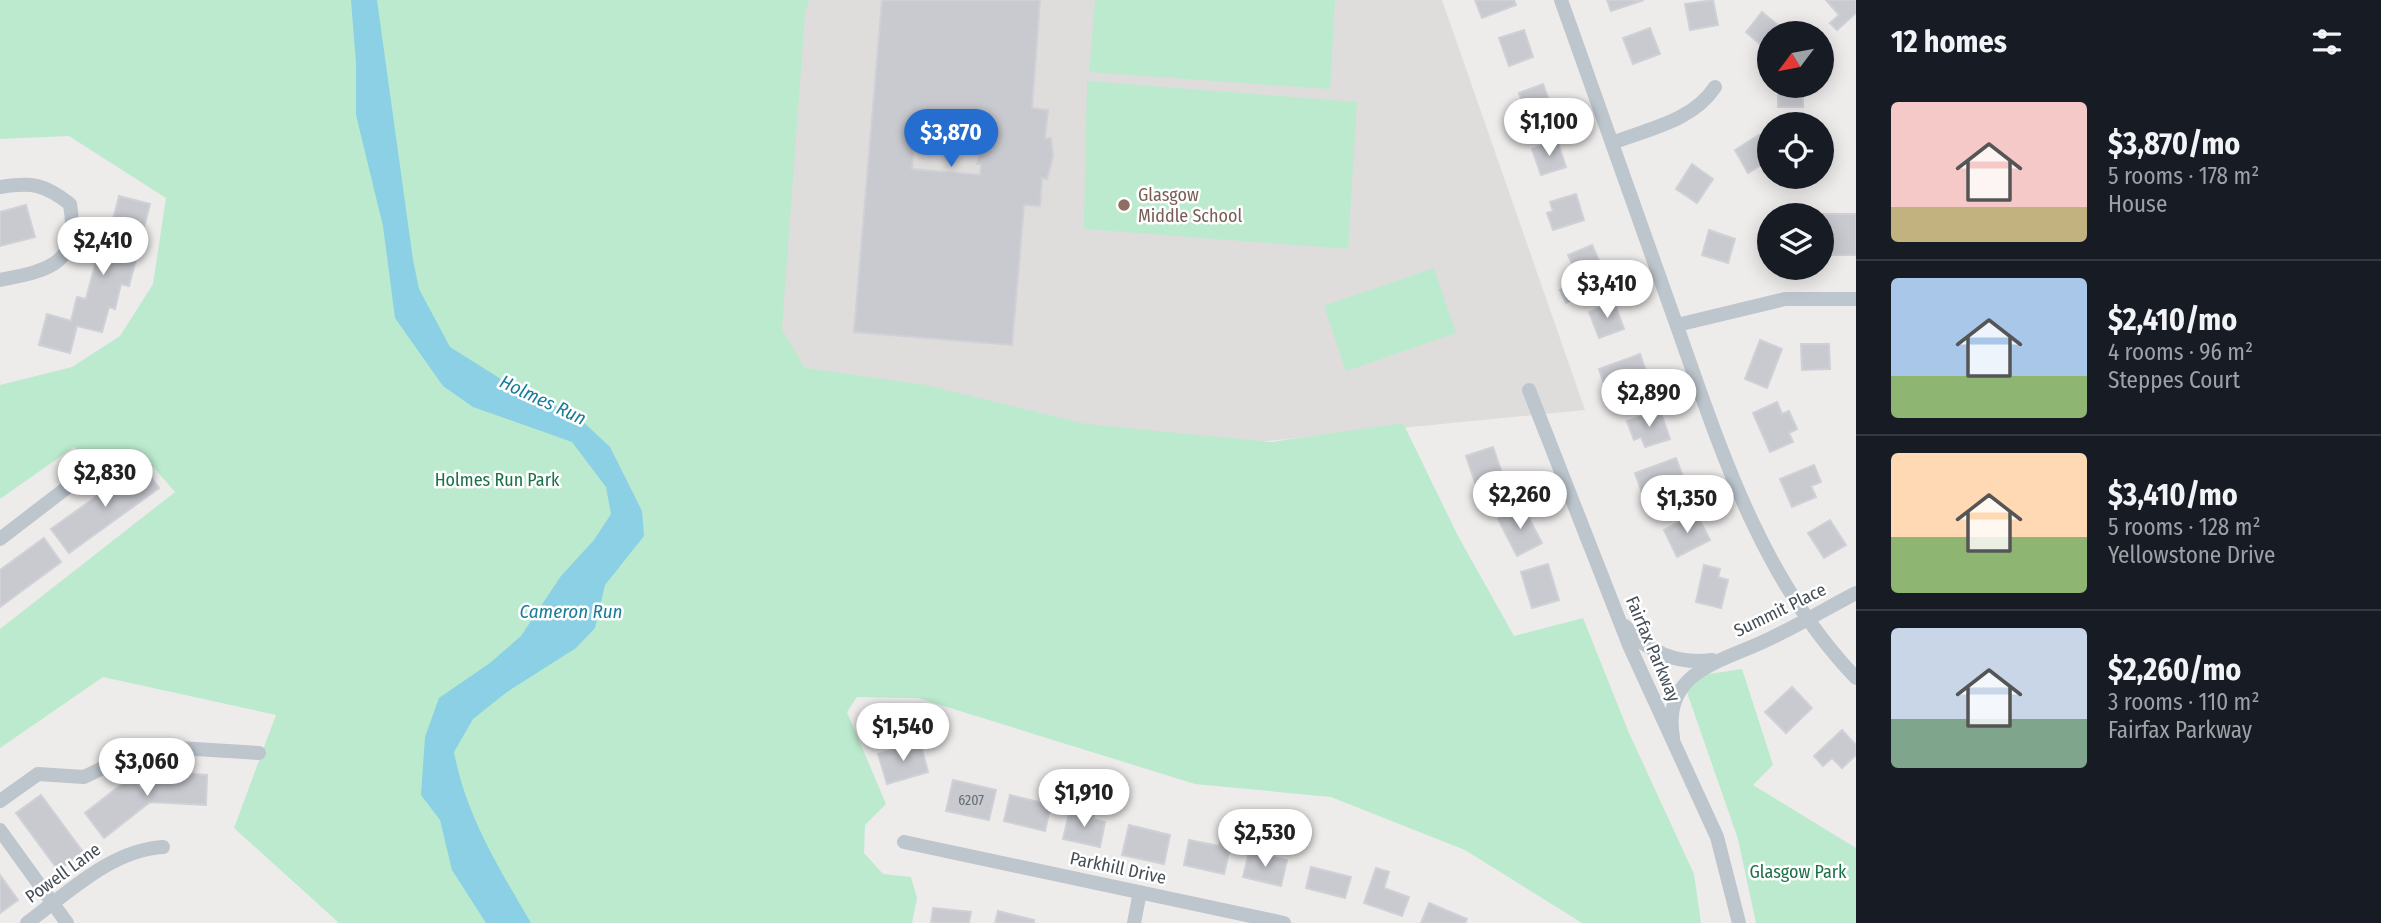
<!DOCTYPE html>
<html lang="en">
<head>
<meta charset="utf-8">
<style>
	:root { --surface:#171b24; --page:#20242c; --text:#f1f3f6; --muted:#9ea1a6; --line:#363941; --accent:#256dce }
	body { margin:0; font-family:"Fira Sans Condensed",sans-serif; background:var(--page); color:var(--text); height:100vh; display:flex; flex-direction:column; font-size:26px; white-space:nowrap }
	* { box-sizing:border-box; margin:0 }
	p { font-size:23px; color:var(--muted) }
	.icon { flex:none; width:38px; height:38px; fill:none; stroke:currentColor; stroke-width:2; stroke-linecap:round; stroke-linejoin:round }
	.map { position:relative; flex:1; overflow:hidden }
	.side { display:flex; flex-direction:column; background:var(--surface); width:525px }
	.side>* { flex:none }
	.needle { width:46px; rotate:238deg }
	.buttons { position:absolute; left:1757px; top:21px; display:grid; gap:14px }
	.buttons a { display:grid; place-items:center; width:77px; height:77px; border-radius:50%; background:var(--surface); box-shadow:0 4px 18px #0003; font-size:35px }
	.price { position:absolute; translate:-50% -60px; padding:0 16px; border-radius:24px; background:#fff; color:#222; font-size:23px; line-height:46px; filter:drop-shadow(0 2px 4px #0008) }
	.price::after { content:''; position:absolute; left:50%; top:42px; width:21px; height:16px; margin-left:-10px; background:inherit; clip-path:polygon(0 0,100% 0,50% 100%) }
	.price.on { background:var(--accent); color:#fff }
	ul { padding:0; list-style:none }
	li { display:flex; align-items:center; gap:21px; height:175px; padding:0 35px }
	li+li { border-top:2px solid var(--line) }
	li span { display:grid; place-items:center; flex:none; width:196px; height:140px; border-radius:7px; color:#555 }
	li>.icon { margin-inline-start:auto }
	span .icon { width:84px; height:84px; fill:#fffc; stroke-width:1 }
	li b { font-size:30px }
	h2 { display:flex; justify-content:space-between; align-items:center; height:84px; padding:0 35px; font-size:30px }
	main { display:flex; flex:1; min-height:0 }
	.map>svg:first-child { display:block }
	.education { fill:#dfdcdc }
	.green { fill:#bbeace }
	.water { fill:#8bd0e4 }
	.building { fill:#c8cad0; stroke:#cfd1d7; stroke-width:2; fill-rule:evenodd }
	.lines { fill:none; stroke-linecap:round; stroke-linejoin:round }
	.minor { stroke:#bdc5cd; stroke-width:14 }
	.education-dot { fill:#8d6e63; stroke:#fff; stroke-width:2.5 }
	.labels { text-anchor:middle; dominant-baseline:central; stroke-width:5; stroke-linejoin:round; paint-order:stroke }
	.number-label { font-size:14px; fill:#666d75 }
	.education-label { font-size:18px; fill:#785e54; stroke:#fff; text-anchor:start }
	.park-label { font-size:18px; fill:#1c7148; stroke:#fff }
	.street-label { font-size:18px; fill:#454e57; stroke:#fff }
	.water-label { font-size:19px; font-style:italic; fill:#167c99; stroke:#fff }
</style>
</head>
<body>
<main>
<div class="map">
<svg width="1856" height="923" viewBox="0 0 1856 923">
	<rect width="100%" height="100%" fill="#eeebeb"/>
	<!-- education -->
	<path class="education" d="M727,0H1442L1585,410L1020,465L744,436Z"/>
	<!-- green -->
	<path class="green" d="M0,0H809L805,14L782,329L805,368L926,385L1086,424L1271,442L1403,423L1458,536L1514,636L1583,618L1629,733L1694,874L1701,923H1582L1465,850L1331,797L1195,784L918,698L857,697L847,712L886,804L865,825L864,853L883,874L911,877L917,898L912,923H339L234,828L276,715L103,677L0,748V629L175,492L141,453L101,479L74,447L0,499V385L72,367L120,336L153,284L166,198L69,136L0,139Z
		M1095,0H1335L1330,89L1089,72Z
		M1087,81L1357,102L1348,249L1084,229Z
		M1434,268L1456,333L1346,371L1324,306Z
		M1742,669L1773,765L1753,785L1856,848V923H1756L1738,839L1682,678Z"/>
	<!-- water -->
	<path class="water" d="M351,0H377L413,260L419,289L450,347L504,381L579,418L610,447L642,511L644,536L605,585L595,628L576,648L507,692L473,719L454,752C466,816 499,868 531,923H486L452,870L440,820L421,795L425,737L439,698L490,663L521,636L561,576L594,540L611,514L606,487L572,442L473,407L443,386L395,318L383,226L356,115V63Z"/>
	<!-- building -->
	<path class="building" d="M882,0H1040L1032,108L1048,110L1045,138H1051L1053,156L1047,179L1042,178L1040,206L1024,205L1012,345L854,332ZM916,123L984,129L977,164H981L980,175L912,169Z
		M1475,0H1514L1516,5L1482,18Z
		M1607,0H1644L1611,11Z
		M1713,0L1718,25L1690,30L1685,4Z
		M1826,0H1856V13L1837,30L1830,23L1839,15Z
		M1762,12L1784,30L1781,33H1769L1767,50L1746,32Z
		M1650,28L1660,54L1633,64L1623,38Z
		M1524,30L1533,57L1509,66L1499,38Z
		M1543,84L1553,111L1529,120L1519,93Z
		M1778,86H1812V91H1803V107H1778Z
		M1759,135L1769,151V160L1748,173L1735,150Z
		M1557,140L1566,167L1541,175L1532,149Z
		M1692,164L1713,179L1697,203L1676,189Z
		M1576,194L1584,220L1553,230L1547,213L1553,211L1550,202Z
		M119,196L150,204L129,286L121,284L115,309L109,307L102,332L77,326L70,353L39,345L47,314L71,321L77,297L86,299L100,246L106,248Z
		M26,205L35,237L0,246V212Z
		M1823,214H1856V255H1823Z
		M1709,230L1735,239L1728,263L1702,255Z
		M1769,230V258H1763L1759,232Z
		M1592,245L1605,274L1599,277L1604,286L1566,303L1560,290L1580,281L1568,255Z
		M1614,302L1624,329L1599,338L1589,312Z
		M1760,340L1782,349L1767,388L1745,379Z
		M1801,344H1829L1830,369L1802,370Z
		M1640,354L1651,385L1620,396L1614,380L1604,384L1599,369Z
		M1777,402L1782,414L1789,411L1797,429L1789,433L1793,442L1770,452L1753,413Z
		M1660,410L1670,439L1645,447L1641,437L1634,440L1627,421Z
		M1493,447L1506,485L1479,494L1466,456Z
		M1676,458L1688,490L1647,506L1635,473Z
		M142,464L159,488L69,553L51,529Z
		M1814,465L1821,482L1811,486L1816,497L1792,507L1780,479Z
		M1523,507L1542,543L1517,556L1498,519Z
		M1696,513L1710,540L1677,557L1664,530Z
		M1830,520L1846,545L1824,558L1808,533Z
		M44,538L61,562L0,607V570Z
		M1548,564L1559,600L1532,608L1521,572Z
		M1704,565L1720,569L1718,577L1728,580L1721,608L1696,602Z
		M1792,687L1812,708L1786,733L1765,712Z
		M1842,730L1856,745V755L1842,768L1832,758L1823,766L1814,756Z
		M920,742L928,772L887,784L878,754Z
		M151,771L207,775L206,805L150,802L104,838L85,813L131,777L141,790L150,787Z
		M953,780L996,790L989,820L946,811Z
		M41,795L83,852L58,870L16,813Z
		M1010,795L1051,805L1045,831L1004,821Z
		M1070,809L1094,815L1093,819L1105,822L1100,847L1063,839Z
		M1129,825L1170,835L1164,864L1122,855Z
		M1221,838L1232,840L1224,874L1184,865L1189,840L1219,846Z
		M1249,852L1287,860L1281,886L1243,877Z
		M1311,867L1351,877L1345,898L1306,888Z
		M1376,868L1389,872L1384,888L1409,897L1402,916L1364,903Z
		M0,875L18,900L0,913Z
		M1429,903L1467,919L1465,923H1421Z
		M933,908L971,912L969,923H931Z
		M998,911L1034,920V923H995Z"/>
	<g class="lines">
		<!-- minor -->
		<path class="minor" d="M1561,0C1598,105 1636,210 1673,315C1719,444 1759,577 1856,678
			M1612,143C1648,129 1693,121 1715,87
			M0,187C32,182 44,184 70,204C80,264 51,270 0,280
			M1677,325L1785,299H1856
			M1529,390L1629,645L1717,837L1739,923
			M0,539L82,476
			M1625,626C1646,652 1679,665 1712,660
			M1673,737C1661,670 1725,661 1769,639C1799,625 1827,608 1856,593
			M0,801L38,774L84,777L138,751L179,748L259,753
			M0,830L67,923
			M904,842L1284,923
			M27,923C68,893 111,850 163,847
			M1134,923L1140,892"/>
	</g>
	<!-- markers -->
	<circle class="education-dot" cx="1124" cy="205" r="7"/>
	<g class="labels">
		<!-- number labels -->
		<g class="number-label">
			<text x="971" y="800">6207</text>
		</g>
		<!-- education labels -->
		<g class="education-label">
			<text x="1138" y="195">Glasgow<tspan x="1138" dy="21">Middle School</tspan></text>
		</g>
		<!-- park labels -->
		<g class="park-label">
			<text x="497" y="480">Holmes Run Park</text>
			<text x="1798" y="872">Glasgow Park</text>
		</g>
		<!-- street labels -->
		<g class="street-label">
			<text transform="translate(1780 610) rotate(-26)">Summit Place</text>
			<text transform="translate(1653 649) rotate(67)">Fairfax Parkway</text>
			<text transform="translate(1118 868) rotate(12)">Parkhill Drive</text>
			<text transform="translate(63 873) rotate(-36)">Powell Lane</text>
		</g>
		<!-- water labels -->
		<g class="water-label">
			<text transform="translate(543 400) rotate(25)">Holmes Run</text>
			<text x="571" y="611">Cameron Run</text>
		</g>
	</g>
</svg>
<div class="buttons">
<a><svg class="needle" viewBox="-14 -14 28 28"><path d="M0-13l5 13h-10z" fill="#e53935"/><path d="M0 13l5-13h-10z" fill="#9ea1a6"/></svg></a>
<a><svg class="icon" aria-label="locate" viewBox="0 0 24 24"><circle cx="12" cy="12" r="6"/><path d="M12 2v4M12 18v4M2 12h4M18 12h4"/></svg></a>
<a><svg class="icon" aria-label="layers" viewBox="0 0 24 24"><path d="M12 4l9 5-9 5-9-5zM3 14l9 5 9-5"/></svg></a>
</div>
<b class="price" style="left:1549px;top:158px">$1,100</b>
<b class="price on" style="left:951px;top:169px">$3,870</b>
<b class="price" style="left:103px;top:277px">$2,410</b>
<b class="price" style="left:1607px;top:320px">$3,410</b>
<b class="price" style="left:1649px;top:429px">$2,890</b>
<b class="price" style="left:105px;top:509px">$2,830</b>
<b class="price" style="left:1520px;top:531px">$2,260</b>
<b class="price" style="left:1687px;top:535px">$1,350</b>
<b class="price" style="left:903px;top:763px">$1,540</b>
<b class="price" style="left:147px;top:798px">$3,060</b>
<b class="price" style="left:1084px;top:829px">$1,910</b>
<b class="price" style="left:1265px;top:869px">$2,530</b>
</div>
<section class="side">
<h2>12 homes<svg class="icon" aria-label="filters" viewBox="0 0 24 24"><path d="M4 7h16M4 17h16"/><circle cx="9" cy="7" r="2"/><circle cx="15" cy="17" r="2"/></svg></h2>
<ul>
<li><span style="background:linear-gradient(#f6c9c9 75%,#c2b280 0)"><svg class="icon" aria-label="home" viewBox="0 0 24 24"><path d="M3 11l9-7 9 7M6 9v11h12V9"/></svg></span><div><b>$3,870/mo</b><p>5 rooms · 178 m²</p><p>House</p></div></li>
<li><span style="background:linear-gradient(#a9c7e8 70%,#8fb573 0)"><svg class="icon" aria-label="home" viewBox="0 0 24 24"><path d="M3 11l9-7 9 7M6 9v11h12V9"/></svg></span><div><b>$2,410/mo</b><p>4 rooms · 96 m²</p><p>Steppes Court</p></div></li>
<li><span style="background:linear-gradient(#ffd9b3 60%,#8fb573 0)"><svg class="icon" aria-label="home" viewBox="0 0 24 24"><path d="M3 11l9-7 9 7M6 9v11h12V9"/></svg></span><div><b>$3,410/mo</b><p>5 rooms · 128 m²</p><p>Yellowstone Drive</p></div></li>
<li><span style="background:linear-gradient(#c9d6e8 65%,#7fa58c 0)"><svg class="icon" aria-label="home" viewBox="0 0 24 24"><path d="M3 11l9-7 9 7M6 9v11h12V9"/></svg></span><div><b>$2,260/mo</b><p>3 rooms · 110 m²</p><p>Fairfax Parkway</p></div></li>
</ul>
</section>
</main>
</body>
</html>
